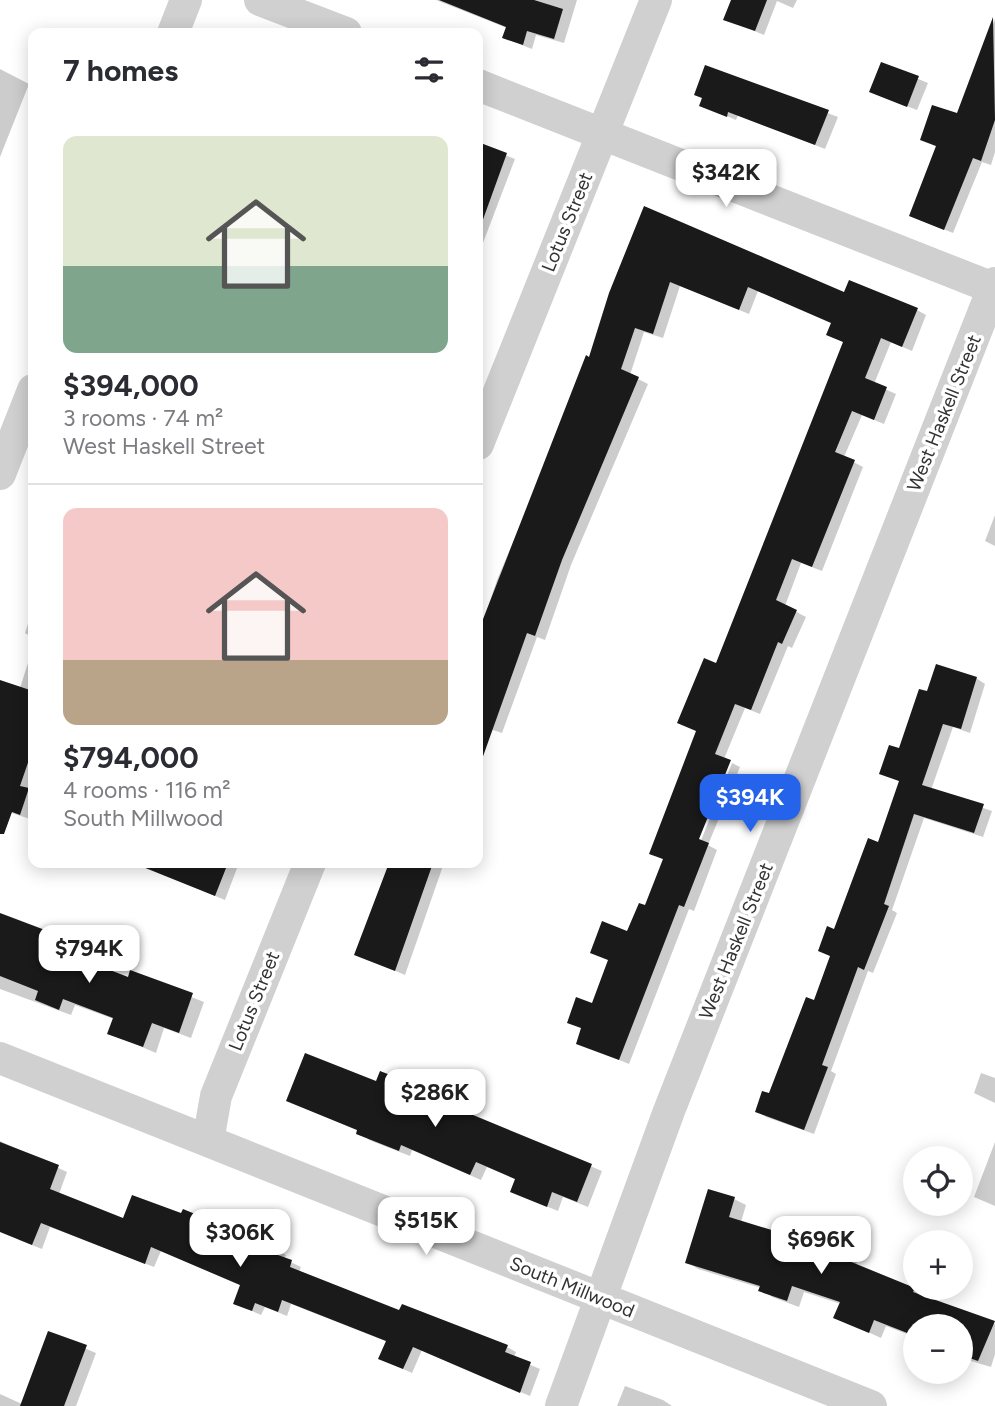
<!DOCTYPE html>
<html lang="en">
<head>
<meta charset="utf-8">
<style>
	:root { --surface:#fff; --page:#f7f7f7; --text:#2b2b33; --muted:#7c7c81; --line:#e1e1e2; --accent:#2563eb }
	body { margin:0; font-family:Figtree,sans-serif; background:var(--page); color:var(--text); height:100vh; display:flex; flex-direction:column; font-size:26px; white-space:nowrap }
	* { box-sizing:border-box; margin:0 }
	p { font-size:23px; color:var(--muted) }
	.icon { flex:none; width:38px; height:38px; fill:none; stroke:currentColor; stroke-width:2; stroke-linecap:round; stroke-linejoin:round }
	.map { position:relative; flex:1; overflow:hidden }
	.side { position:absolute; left:28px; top:28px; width:455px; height:840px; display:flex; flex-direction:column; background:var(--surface); border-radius:14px; box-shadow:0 4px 18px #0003 }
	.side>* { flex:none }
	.tools { position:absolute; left:903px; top:1146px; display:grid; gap:14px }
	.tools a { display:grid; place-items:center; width:70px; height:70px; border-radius:50%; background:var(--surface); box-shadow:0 4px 18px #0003; font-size:35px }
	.price { position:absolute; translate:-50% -60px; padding:0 16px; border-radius:14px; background:#fff; color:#222; font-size:23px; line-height:46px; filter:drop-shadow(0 2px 4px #0008) }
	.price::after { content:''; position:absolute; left:50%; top:42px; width:21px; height:16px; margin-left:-10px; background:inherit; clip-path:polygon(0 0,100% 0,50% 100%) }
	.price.on { background:var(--accent); color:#fff }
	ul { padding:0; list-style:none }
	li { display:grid; align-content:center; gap:14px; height:371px; padding:0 35px }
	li+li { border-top:2px solid var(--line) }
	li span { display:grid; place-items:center; height:217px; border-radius:14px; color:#555 }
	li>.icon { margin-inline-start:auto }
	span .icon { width:126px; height:126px; fill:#fffc; stroke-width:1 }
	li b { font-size:30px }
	h2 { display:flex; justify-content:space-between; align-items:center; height:84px; padding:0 35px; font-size:30px }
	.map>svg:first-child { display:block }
	.shadow { fill:#0003 }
	.building { fill:#1a1a1a }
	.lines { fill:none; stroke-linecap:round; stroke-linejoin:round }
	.minor { stroke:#d0d0d0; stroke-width:32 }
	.labels { text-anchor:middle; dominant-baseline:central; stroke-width:7; stroke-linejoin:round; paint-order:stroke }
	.street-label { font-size:19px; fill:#333; stroke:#fff }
</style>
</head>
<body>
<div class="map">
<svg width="995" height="1406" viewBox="0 0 995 1406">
	<rect width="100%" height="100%" fill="#fff"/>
	<!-- shadow -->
	<path class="shadow" d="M436,0H577L564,43L536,35L532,49L504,38L507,28Z
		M733,0H797L793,8L777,1L764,35L725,19Z
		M995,19V152L991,165L982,162L953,233L920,220L937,147L923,140L958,115Z
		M882,64L928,83L917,110L880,96Z
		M706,67L838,117L825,149L738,115L736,120L701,105Z
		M0,69L29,84L0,157Z
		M478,144L515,159L478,256Z
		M645,208L845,294L917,310L926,315L912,351L891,342L874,384L896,394L884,424L862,415L844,457L863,467L822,571L801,563L785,606L806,617L792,648L788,646L760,714L745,708L724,759L694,847L698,848L732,763L740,767L708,845L717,850L694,911L689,909L629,1064L578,1043L583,1029L569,1022L593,1005L628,934L646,907L664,860L651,853L698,731L717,665L845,343L829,334L833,323L758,291L749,314L680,286L663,338L644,332L630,375L648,384L571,565L545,640L537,637L502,733L490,729L478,765V637L497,580L590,359Z
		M995,515V546L985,541Z
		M33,608V638L25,633Z
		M33,647V781L30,791L33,793V808L30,819L0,809V692L20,688Z
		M976,678L985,684L970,733L953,727L931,790L992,811L983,837L924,818L892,910L897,913L873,973L868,971L831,1071L836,1074L814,1134L766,1117L757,1111L770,1095L815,1002L832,957L820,951L835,931L879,844L901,782L881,773L900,751L929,693Z
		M167,863H239L225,900L162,874Z
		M391,863H444L405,975L356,954Z
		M0,914L56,938L51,949L129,979L131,973L204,1002L191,1038L164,1028L156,1053L109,1033L114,1019L75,1005L71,1015L0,989Z
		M981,1073L995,1078V1103L974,1093Z
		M377,1083L446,1098L457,1104L455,1109L602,1171L588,1207L563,1197L558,1211L512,1192L517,1180L487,1167L481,1180L412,1150L410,1156L369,1140L359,1131L288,1101Z
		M0,1141L67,1172L59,1194L124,1220L182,1215L184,1211L220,1228L215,1240L253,1256L258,1242L286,1255L284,1259L301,1267L299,1272L400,1312L507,1347L516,1352L514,1358L540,1369L530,1396L422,1350L412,1373L389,1363L388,1342L291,1304L287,1316L265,1307L261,1315L245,1308L236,1303L242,1286L161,1251L154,1267L50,1227L42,1249L19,1240L0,1209Z
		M995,1142V1206L974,1197Z
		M734,1199L746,1205L741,1222L846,1251L858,1258L856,1265L914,1289L925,1298L995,1324V1354L991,1367L961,1358V1326H915V1337L886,1326L881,1338L835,1317L841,1304L804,1292L799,1307L772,1297L761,1288L698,1269L687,1262Z
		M49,1333L96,1353L76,1406H0V1394L22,1404Z
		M625,1386L663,1400L672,1406H617Z"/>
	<!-- building -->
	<path class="building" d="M439,0H534L563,9L554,39L527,31L523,45L502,38L506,27Z
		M731,0H767L755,31L723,20Z
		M993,17L995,120L981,161L973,158L944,230L909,216L936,146L920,140L932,105L957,113Z
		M881,62L919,76L907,107L869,92Z
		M705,65L829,110L815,145L728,112L727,117L699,106L702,98L694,95Z
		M478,142L507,153L481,225L478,224Z
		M644,206L844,292L849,280L918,308L902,347L881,338L865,378L887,387L874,420L852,411L835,452L855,460L812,567L792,559L776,600L797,610L782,644L778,642L751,710L735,704L715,754L731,760L699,839L709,843L684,907L679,905L619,1060L576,1044L581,1028L567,1023L576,997L592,1003L608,960L590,953L602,921L627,931L639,903L645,905L663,859L649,854L696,731L677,723L704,658L716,663L843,342L826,335L831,323L748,287L739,310L670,282L653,334L635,328L621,369L639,377L562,560L535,636L527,633L481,762H478V632L586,355L589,357L609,293Z
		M936,664L977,677L961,729L943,724L922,785L984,804L974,833L914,814L884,904L889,906L864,970L858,967L822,1065L828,1067L804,1130L755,1112L762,1091L769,1093L806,997L814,1000L830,956L818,951L827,926L834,929L868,838L878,842L899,781L879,774L889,745L899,748L919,689L927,691Z
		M0,680L33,691V748L20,786L29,788L20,815L12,812L4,834H0Z
		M133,863H228L215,896Z
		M389,863H433L395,971L354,955Z
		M0,913L45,930L40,943L128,977L130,970L193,993L179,1033L152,1023L143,1047L107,1034L113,1018L63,999L59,1010L35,1000L38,991L0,976Z
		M305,1053L376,1081L380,1071L447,1097L444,1103L592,1164L577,1202L552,1192L547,1207L510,1192L515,1179L476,1162L470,1175L401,1145L399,1151L356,1134L357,1130L286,1101Z
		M0,1142L59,1165L50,1189L123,1218L132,1195L181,1213L183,1209L212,1221L206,1234L252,1254L257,1240L277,1248L275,1254L292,1260L290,1267L399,1310L402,1304L508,1345L505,1352L531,1362L520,1393L413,1347L403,1369L378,1359L386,1341L282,1300L278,1312L255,1303L252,1311L233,1304L240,1285L151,1247L145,1264L41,1223L32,1245L0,1232Z
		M708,1189L735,1197L729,1217L778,1232L779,1227L847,1250L844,1259L915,1288L913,1292L995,1321L978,1361L961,1355V1326H915V1336L874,1320L869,1333L833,1318L840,1302L792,1286L787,1301L758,1291L760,1286L685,1263Z
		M48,1331L87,1345L64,1406H20Z"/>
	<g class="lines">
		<!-- minor -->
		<path class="minor" d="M260,0L346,33
			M173,33L186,0
			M478,85L993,288
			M478,444L656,0
			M0,474L33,390
			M0,1058L871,1406
			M208,1141L216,1096L310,863
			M561,1406L669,1111L995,283"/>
	</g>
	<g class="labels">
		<!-- street labels -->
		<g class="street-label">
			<text transform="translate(567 222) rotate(-68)">Lotus Street</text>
			<text transform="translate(944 413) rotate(-68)">West Haskell Street</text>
			<text transform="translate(736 941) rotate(-68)">West Haskell Street</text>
			<text transform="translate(254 1001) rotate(-68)">Lotus Street</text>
			<text transform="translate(572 1287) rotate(22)">South Millwood</text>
		</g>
	</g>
</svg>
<div class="tools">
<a><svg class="icon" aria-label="locate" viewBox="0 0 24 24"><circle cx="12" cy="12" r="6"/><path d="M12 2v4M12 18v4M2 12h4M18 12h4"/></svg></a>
<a>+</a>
<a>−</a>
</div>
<b class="price" style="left:726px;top:209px">$342K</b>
<b class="price on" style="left:750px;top:834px">$394K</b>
<b class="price" style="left:89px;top:985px">$794K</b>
<b class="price" style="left:435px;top:1129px">$286K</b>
<b class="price" style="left:426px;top:1257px">$515K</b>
<b class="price" style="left:240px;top:1269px">$306K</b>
<b class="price" style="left:821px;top:1276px">$696K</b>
<section class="side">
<h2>7 homes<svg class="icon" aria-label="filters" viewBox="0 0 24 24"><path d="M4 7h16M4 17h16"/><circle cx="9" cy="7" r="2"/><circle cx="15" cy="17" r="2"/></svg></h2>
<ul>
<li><span style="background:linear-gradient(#dfe7d0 60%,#7fa58c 0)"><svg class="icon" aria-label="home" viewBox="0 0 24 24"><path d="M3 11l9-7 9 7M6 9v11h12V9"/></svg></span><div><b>$394,000</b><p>3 rooms · 74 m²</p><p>West Haskell Street</p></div></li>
<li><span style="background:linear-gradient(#f6c9c9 70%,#b9a48a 0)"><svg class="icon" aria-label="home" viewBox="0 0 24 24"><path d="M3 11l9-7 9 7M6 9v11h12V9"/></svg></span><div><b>$794,000</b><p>4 rooms · 116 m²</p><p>South Millwood</p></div></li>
</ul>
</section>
</div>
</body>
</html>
